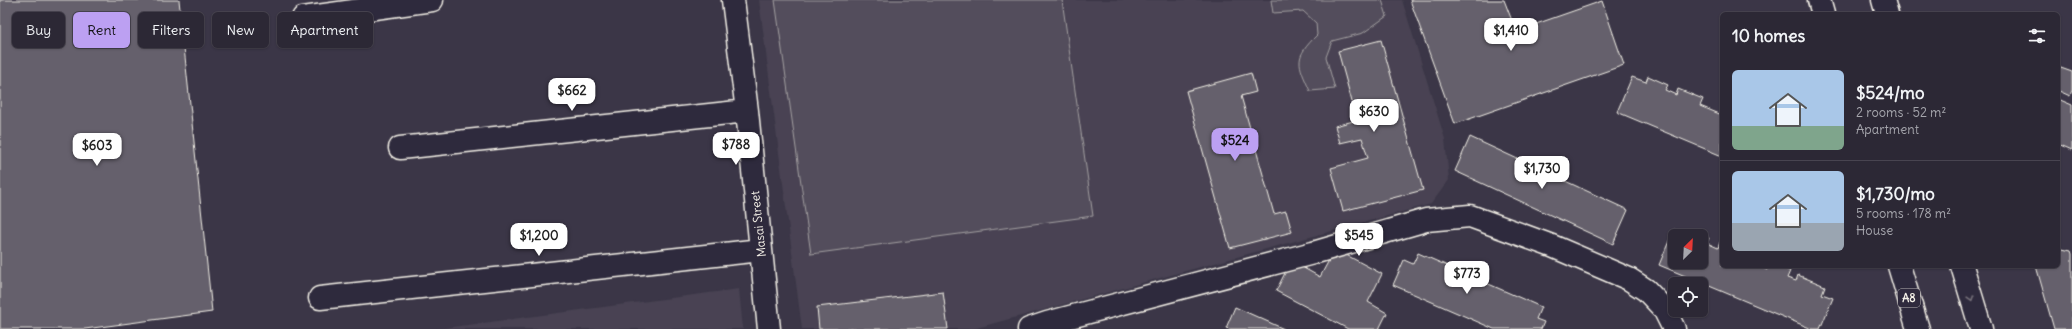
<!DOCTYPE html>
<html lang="en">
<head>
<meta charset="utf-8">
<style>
	:root { --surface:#2c2835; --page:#383441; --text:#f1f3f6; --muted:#a6a6ad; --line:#484450; --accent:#bca0f2 }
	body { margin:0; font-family:Delius,sans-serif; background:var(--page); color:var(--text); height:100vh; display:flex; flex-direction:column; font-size:15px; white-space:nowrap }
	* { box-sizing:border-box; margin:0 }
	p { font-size:13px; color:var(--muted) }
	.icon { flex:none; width:22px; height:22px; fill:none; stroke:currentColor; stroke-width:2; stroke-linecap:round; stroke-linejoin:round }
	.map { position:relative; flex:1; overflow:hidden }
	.drawer { position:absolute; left:1720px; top:12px; width:340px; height:256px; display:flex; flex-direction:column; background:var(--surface); border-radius:6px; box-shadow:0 1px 3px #0004,0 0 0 1px var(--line) }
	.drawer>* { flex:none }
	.top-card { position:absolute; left:12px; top:12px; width:380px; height:36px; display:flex; gap:8px }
	.needle { width:26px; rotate:24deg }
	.tools { position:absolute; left:1668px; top:229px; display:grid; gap:8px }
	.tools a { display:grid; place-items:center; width:40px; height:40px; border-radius:6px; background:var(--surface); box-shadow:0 1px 3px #0004,0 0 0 1px var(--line); font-size:20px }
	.price { position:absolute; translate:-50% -34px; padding:0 9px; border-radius:8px; background:#fff; color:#222; font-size:13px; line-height:26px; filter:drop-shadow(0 1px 2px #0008) }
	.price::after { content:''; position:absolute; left:50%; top:24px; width:12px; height:9px; margin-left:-6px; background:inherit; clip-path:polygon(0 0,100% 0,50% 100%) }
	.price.current { background:var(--accent); color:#111 }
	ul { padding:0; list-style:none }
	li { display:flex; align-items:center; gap:12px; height:100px; padding:0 12px }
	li+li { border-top:1px solid var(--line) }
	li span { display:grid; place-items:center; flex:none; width:112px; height:80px; border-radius:6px; color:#555 }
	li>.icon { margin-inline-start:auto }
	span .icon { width:48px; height:48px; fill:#fffc; stroke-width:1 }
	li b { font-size:17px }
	h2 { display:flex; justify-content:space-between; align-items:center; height:48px; padding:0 12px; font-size:17px }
	.chip { padding:0 14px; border-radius:6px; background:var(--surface); box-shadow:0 1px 3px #0004,0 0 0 1px var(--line); font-size:14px; line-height:36px }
	.chip.current { background:var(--accent); color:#111 }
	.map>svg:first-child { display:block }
	.built { fill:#484352 }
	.green { fill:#534e5c; stroke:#a4a0a2 }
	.building { fill:#65616c; stroke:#f4f1e8; fill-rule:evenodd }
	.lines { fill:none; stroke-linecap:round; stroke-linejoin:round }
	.minor-casing { stroke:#f4f1e8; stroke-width:25 }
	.highway-casing { stroke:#f4f1e8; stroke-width:25 }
	.minor { stroke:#2f2a3d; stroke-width:22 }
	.highway { stroke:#2f2a3d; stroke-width:22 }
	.oneway { stroke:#747079 }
	.labels { text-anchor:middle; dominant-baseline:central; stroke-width:3; stroke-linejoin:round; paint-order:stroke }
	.shield { fill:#2f2a3d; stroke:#b9b5b5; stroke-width:1 }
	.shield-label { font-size:11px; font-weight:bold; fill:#f4f1e8 }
	.street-label { font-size:12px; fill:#f4f1e8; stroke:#2f2a3d }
</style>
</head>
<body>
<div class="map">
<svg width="2072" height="329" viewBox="0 0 2072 329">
	<rect width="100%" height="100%" fill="#3b3647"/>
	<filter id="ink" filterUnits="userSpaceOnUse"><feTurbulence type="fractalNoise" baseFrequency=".025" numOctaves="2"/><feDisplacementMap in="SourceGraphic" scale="8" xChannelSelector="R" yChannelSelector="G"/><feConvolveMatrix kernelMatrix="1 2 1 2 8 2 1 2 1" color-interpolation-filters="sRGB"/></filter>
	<g filter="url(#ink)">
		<!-- built -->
		<path class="built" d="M759,0H1402L1445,139L1449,180L1431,204L973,329H802Z
			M739,289L743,329H437Z"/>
		<!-- green -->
		<path class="green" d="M775,0H1062L1093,216L811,254Z
			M1271,0H1382L1387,16L1363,33L1332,41L1326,57L1335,89L1310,91C1297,62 1294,58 1317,35L1316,23L1303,11L1273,13Z"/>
		<!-- building -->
		<path class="building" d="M0,0H179L212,312L85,329H0Z
			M1410,0H1504L1516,31L1602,1L1624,65L1455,124Z
			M1381,40L1423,190L1343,211L1331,168L1368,158L1362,138L1340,143L1335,126L1357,120L1338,51Z
			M2058,67L2072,72V90L2070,96L2059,91L2058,95Z
			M1251,73L1256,92L1241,96L1274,214L1286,211L1292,232L1230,248L1186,91Z
			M1648,76L1668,85L1665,90L1676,95L1678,89L1703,99L1700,106L1722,115V156L1617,112L1632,77L1646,82Z
			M2058,99L2072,105V150L2058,144Z
			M1470,137L1628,210L1613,244L1455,171Z
			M1674,229L1688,235L1690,230L1709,238L1707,243L1718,248L1720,242L1722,243V266H1758L1767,270L1768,266H1777L1790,271L1787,278L1796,281L1798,275L1825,286L1822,294L1833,298L1820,329H1812L1659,265ZM1675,236H1701V262H1675Z
			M2058,248L2071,251L2072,254V329H2054L2036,266H2058Z
			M1335,249L1382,274L1368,302L1387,313L1379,329H1348L1276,291L1291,261L1320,277Z
			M1418,253L1541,307L1536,319L1544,322L1541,329H1494L1393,285L1404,260L1413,264Z
			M943,292L948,329H819L817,307Z
			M1235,307L1284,329H1229L1226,328Z"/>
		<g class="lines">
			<defs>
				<path id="minor" d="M733,0L747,111L769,329
					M303,18L432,0
					M400,148L747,111
					M320,298L761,250
					M1029,329L1047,323L1313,253L1426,220L1470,216L1552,246L1629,279L1646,290L1664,309L1674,329"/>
				<path id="highway" d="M1819,0L1823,14
					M1883,0L1887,14
					M1899,266L1918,329
					M1962,266L1981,329"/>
			</defs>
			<!-- minor casing -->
			<use href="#minor" class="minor-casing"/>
			<!-- highway casing -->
			<use href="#highway" class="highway-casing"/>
			<!-- minor -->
			<use href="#minor" class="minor"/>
			<!-- highway -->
			<use href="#highway" class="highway"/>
		</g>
		<!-- one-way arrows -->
		<defs><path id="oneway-chevron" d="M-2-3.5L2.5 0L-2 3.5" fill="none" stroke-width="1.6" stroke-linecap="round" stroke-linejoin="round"/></defs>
		<use class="oneway" href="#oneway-chevron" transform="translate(1971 298) rotate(73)"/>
	</g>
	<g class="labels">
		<!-- shield labels -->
		<rect class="shield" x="1898" y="289" width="22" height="18" rx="3"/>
		<g class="shield-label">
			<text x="1909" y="298">A8</text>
		</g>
		<!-- street labels -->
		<g class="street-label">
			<text transform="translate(758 224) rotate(-96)">Masai Street</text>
		</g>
	</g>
</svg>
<div class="tools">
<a><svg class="needle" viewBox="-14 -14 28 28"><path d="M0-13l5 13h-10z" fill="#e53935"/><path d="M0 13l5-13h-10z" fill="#a6a6ad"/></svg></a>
<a><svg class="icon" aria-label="locate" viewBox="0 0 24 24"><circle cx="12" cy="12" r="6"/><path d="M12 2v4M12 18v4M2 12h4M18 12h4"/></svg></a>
</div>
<b class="price" style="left:1511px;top:52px">$1,410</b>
<b class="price" style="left:572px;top:112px">$662</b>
<b class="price" style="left:1374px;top:133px">$630</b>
<b class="price current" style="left:1235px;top:162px">$524</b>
<b class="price" style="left:736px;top:166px">$788</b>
<b class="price" style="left:97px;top:167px">$603</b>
<b class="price" style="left:1542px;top:190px">$1,730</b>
<b class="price" style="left:539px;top:257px">$1,200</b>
<b class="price" style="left:1359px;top:257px">$545</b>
<b class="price" style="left:1467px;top:295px">$773</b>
<div class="top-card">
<a class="chip">Buy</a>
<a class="chip current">Rent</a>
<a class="chip">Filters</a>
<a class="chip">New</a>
<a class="chip">Apartment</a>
</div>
<section class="drawer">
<h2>10 homes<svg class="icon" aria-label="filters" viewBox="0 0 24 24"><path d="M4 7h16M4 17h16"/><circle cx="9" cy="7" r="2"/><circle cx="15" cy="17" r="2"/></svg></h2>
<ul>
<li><span style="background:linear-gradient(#a9c7e8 70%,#7fa58c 0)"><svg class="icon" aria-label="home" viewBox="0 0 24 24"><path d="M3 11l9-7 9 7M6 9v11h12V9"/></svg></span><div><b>$524/mo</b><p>2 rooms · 52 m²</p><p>Apartment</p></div></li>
<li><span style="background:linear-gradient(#a9c7e8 65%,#9aa5b1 0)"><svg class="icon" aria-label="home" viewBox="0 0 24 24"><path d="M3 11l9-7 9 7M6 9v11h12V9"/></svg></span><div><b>$1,730/mo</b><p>5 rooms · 178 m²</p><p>House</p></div></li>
</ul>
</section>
</div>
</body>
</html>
